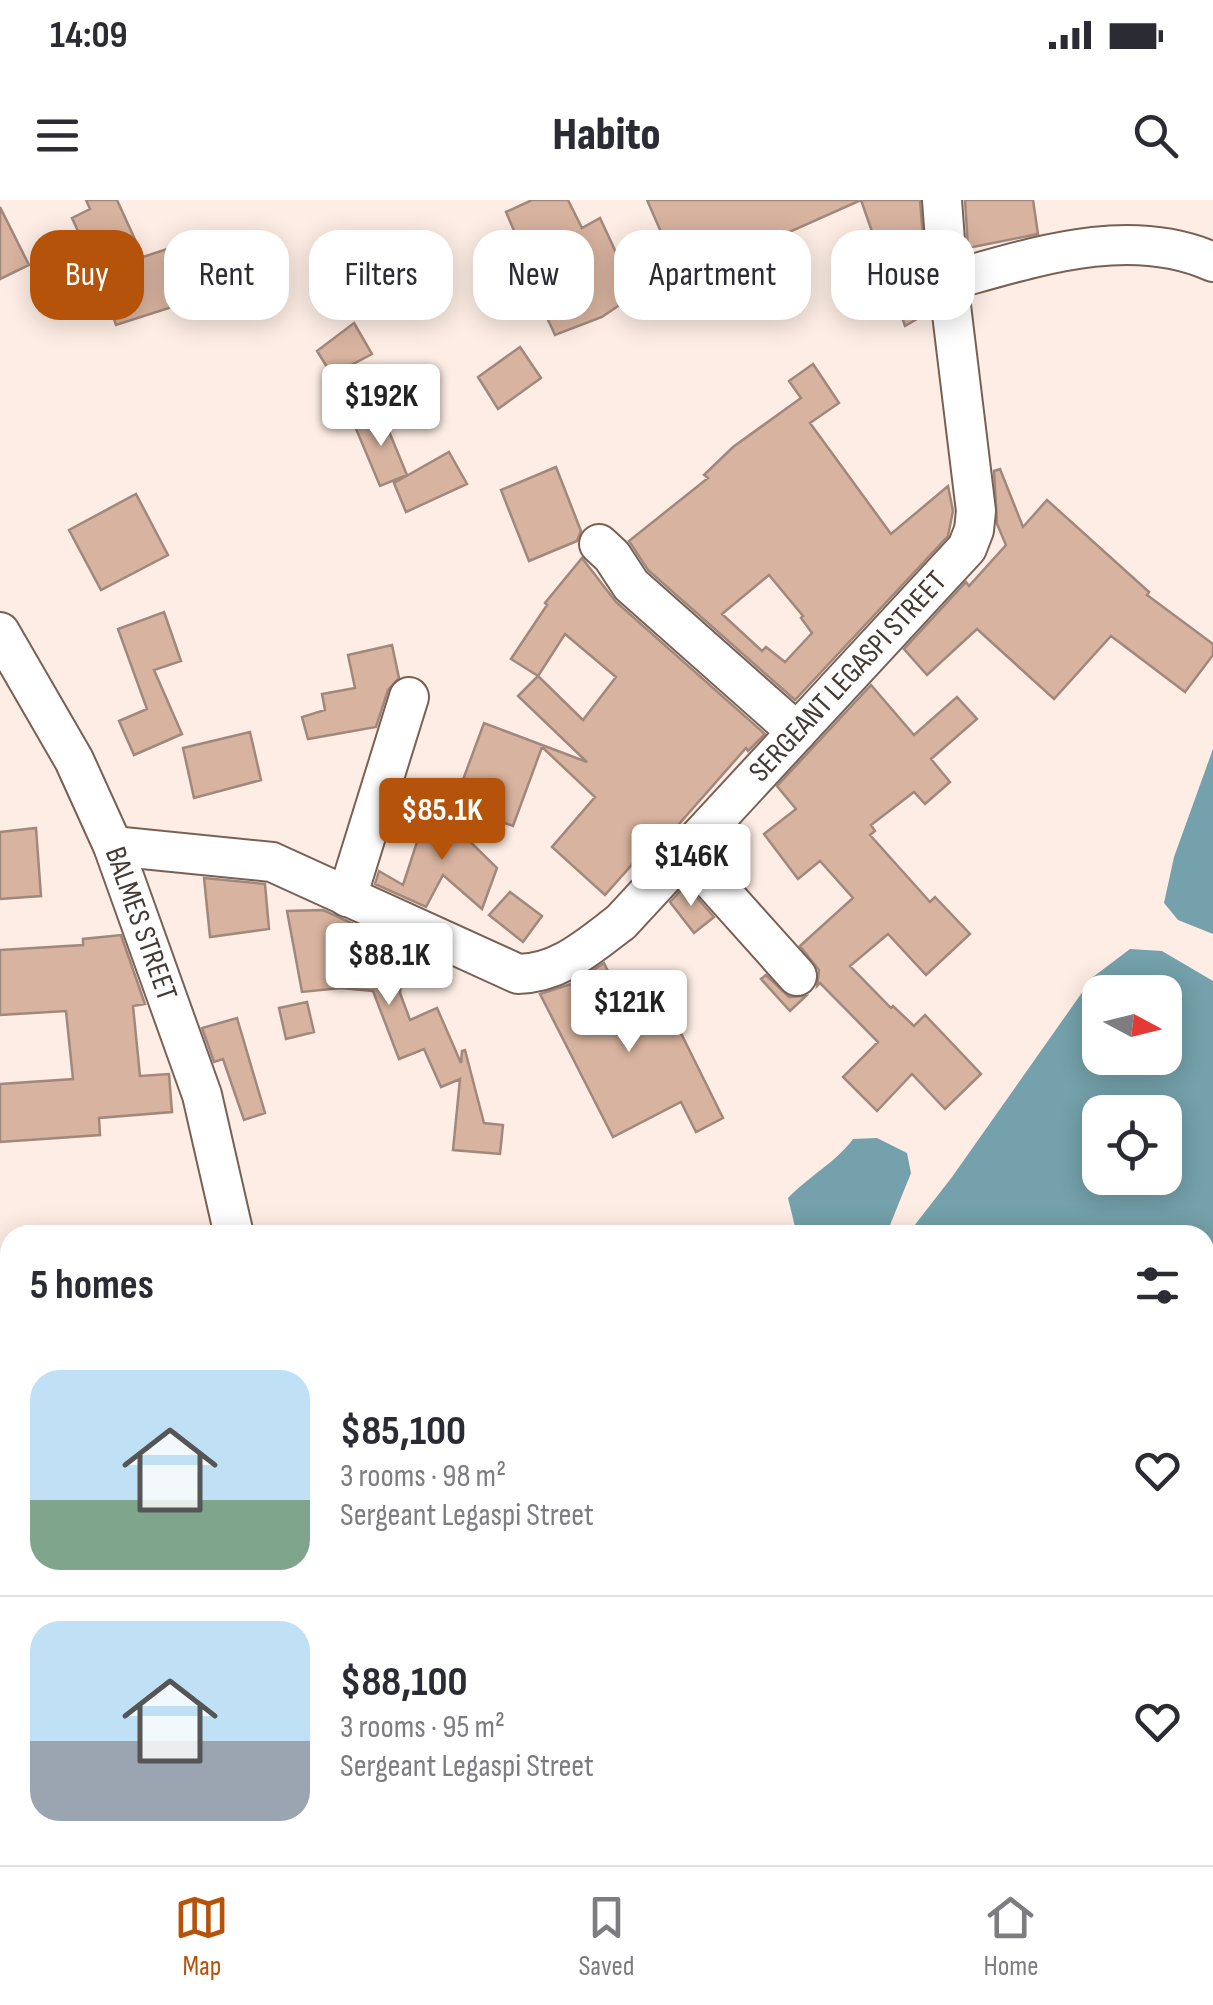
<!DOCTYPE html>
<html lang="en">
<head>
<meta charset="utf-8">
<style>
	:root { --surface:#fff; --page:#f7f7f7; --text:#2b2b33; --muted:#7c7c81; --line:#e1e1e2; --accent:#b45309 }
	body { margin:0; font-family:"Sofia Sans Condensed",sans-serif; background:var(--page); color:var(--text); height:100vh; display:flex; flex-direction:column; font-size:38px; white-space:nowrap }
	* { box-sizing:border-box; margin:0 }
	p { font-size:32px; color:var(--muted) }
	.icon { flex:none; width:55px; height:55px; fill:none; stroke:currentColor; stroke-width:2; stroke-linecap:round; stroke-linejoin:round }
	.map { position:relative; flex:1; overflow:hidden }
	.side { position:absolute; left:0px; top:1025px; width:1215px; height:640px; display:flex; flex-direction:column; background:var(--surface); border-radius:30px 30px 0 0; box-shadow:0 5px 25px #0003 }
	.side>* { flex:none }
	.hud { position:absolute; left:30px; top:30px; width:1155px; height:90px; display:flex; gap:20px }
	.needle { width:65px; rotate:97deg }
	.controls { position:absolute; left:1082px; top:775px; display:grid; gap:20px }
	.controls a { display:grid; place-items:center; width:100px; height:100px; border-radius:20px; background:var(--surface); box-shadow:0 5px 25px #0003; font-size:50px }
	.price { position:absolute; translate:-50% -85px; padding:0 22px; border-radius:10px; background:#fff; color:#222; font-size:32px; line-height:65px; filter:drop-shadow(0 2px 5px #0008) }
	.price::after { content:''; position:absolute; left:50%; top:60px; width:30px; height:22px; margin-left:-15px; background:inherit; clip-path:polygon(0 0,100% 0,50% 100%) }
	.price.on { background:var(--accent); color:#fff }
	ul { padding:0; list-style:none }
	li { display:flex; align-items:center; gap:30px; height:250px; padding:0 30px }
	li+li { border-top:2px solid var(--line) }
	li span { display:grid; place-items:center; flex:none; width:280px; height:200px; border-radius:30px; color:#555 }
	li>.icon { margin-inline-start:auto }
	span .icon { width:120px; height:120px; fill:#fffc; stroke-width:1 }
	li b { font-size:42px }
	h2 { display:flex; justify-content:space-between; align-items:center; height:120px; padding:0 30px; font-size:42px }
	.tag { padding:0 35px; border-radius:30px; background:var(--surface); box-shadow:0 5px 25px #0003; font-size:35px; line-height:90px }
	.tag.on { background:var(--accent); color:#fff }
	.status { display:flex; justify-content:space-between; align-items:center; height:70px; padding:0 50px; background:var(--surface); direction:ltr }
	.status svg { height:28px; fill:currentColor }
	header { display:flex; justify-content:space-between; align-items:center; height:130px; padding:0 30px; background:var(--surface); font-size:45px; font-weight:800 }
	.menu { display:flex; justify-content:space-around; align-items:center; height:140px; border-top:2px solid var(--line); background:var(--surface); font-size:28px; color:var(--muted) }
	.menu a { display:grid; justify-items:center; gap:5px }
	.menu .on { color:var(--accent) }
	.map>svg:first-child { display:block }
	.water { fill:#74a1ab; fill-rule:evenodd }
	.building { fill:#d8b39f; stroke:#a1887c; stroke-width:2.5; fill-rule:evenodd }
	.lines { fill:none; stroke-linecap:round; stroke-linejoin:round }
	.minor-casing { stroke:#786154; stroke-width:42 }
	.minor { stroke:#fff; stroke-width:38 }
	.labels { text-anchor:middle; dominant-baseline:central; stroke-width:10; stroke-linejoin:round; paint-order:stroke }
	.street-label { font-size:30px; fill:#443a34; stroke:#fdede4 }
</style>
</head>
<body>
<div class="status"><b>14:09</b><svg viewBox="0 0 49 12"><path d="M0 12V9h3v3zM5 12V6h3v6zM10 12V3h3v9zM15 12V0h3v12zM26 1h20v11H26zM47 4h2v5h-2z"/></svg></div>
<header><svg class="icon" aria-label="menu" viewBox="0 0 24 24"><path d="M4 6h16M4 12h16M4 18h16"/></svg>Habito<svg class="icon" aria-label="search" viewBox="0 0 24 24"><circle cx="10" cy="10" r="6"/><path d="M15 15l6 6"/></svg></header>
<div class="map">
<svg width="1213" height="1665" viewBox="0 0 1213 1665">
	<rect width="100%" height="100%" fill="#fdede4"/>
	<!-- water -->
	<path class="water" d="M1213,549V734L1178,720L1164,703L1174,657Z
		M1130,749L1162,751L1213,781V1322L1205,1315V1035H907L952,977L1093,777ZM1165,792V858H1100V792ZM1165,912V978H1100V912Z
		M877,938L907,953L911,973L886,1035H797L788,998C809,976 835,963 853,939Z
		M429,1655H850L855,1665H572L561,1662L555,1665H429Z"/>
	<!-- building -->
	<path class="building" d="M86,0H117L143,57L176,46L194,100L116,125L104,88L72,18L90,9Z
		M532,0H568L582,28L600,18L620,61L665,41L647,0H920L929,112L905,126L861,0L670,85L665,74L602,117L555,135L519,57L524,54L506,12Z
		M965,0H1033L1038,34L968,48Z
		M0,7L29,65L0,79Z
		M354,123L372,154L332,175L317,151Z
		M520,147L541,178L498,209L478,177Z
		M813,164L839,203L810,223L891,334L948,286L953,311L948,336L795,500L648,370L629,341L708,278L704,275L733,247L801,198L789,181ZM769,375L803,416L801,418L812,433L785,462L766,447L762,451L722,414Z
		M381,212L407,275L380,286L354,224Z
		M449,252L467,284L406,312L394,283Z
		M556,267L581,331L577,341L529,361L501,290Z
		M1000,269L1023,327L1047,300L1149,392L1147,395L1213,444V455L1185,492L1111,436L1054,499L977,429L927,475L904,449L966,382L969,386L1006,345L997,324L994,271Z
		M136,294L168,355L101,390L69,330Z
		M582,358L616,402L765,534L748,551L746,548L642,666L637,659L605,695L552,647L595,597L542,547L513,626L454,604L484,523L587,562L518,496L538,476L511,459L547,405L545,403ZM565,434L616,477L583,520L538,476Z
		M164,412L181,461L154,470L182,534L134,555L119,521L147,509L118,429Z
		M392,445L399,478L388,490L376,527L308,539L302,517L325,510L322,494L355,488L348,455Z
		M871,485L914,535L957,497L977,519L931,559L950,582L925,604L914,592L871,625L875,631L870,635L930,702L935,697L970,734L926,775L888,734L850,766L891,808L893,806L914,826L925,815L981,874L945,909L912,874L877,911L843,877L878,842L820,783L817,786L819,770L800,746L853,698L820,661L798,679L764,634L796,609L777,586Z
		M250,532L261,580L194,598L183,548Z
		M425,604L438,610L497,668L482,709L443,675L426,707L375,684L379,671L403,685L419,636L411,632Z
		M36,628L41,696L0,699V632Z
		M204,678L265,684L269,729L210,737Z
		M686,685L714,717L694,733L670,702Z
		M510,692L542,716L523,742L489,715Z
		M323,710L404,747L400,793L410,820L437,808L461,863L462,851L465,850L484,923L503,925L500,954L453,950L460,879L441,887L424,849L399,859L373,791L341,788L302,792L287,711Z
		M121,735L145,804L133,806L140,876L169,874L172,912L99,918L100,935L0,942V884L73,879L66,811L0,815V750L83,745V739Z
		M604,763L631,818L665,801L723,918L696,932L681,902L613,937L540,794L571,784Z
		M766,775L789,797L806,796L790,811L761,779Z
		M307,802L314,832L286,839L279,808Z
		M237,818L265,913L244,920L223,859L214,862L202,828Z"/>
	<g class="lines">
		<defs>
			<g id="minor">
				<path d="M948,81C1032,58 1128,24 1213,62"/>
				<path d="M599,344L612,356L631,385L797,532"/>
				<path id="s1" d="M0,432L74,560L113,646L202,895L234,1035"/>
				<path id="s2" d="M113,646L272,662L518,774C560,773 588,747 621,722L967,348L974,330L976,311L948,81L942,0"/>
				<path d="M686,652L797,776"/>
				<path d="M347,697L409,497"/>
				<path d="M318,1655L320,1665"/>
				<path d="M902,1655L913,1665"/>
				<path d="M1096,1655L1106,1665"/>
				<path d="M1171,1655L1182,1665"/>
			</g>
		</defs>
		<!-- minor casing -->
		<use href="#minor" class="minor-casing"/>
		<!-- minor -->
		<use href="#minor" class="minor"/>
	</g>
	<g class="labels">
		<!-- street labels -->
		<g class="street-label">
			<text stroke="none"><textPath href="#s2" startOffset="882">SERGEANT LEGASPI STREET</textPath></text>
			<text stroke="none"><textPath href="#s1" startOffset="325">BALMES STREET</textPath></text>
		</g>
	</g>
</svg>
<div class="controls">
<a><svg class="needle" viewBox="-14 -14 28 28"><path d="M0-13l5 13h-10z" fill="#e53935"/><path d="M0 13l5-13h-10z" fill="#7c7c81"/></svg></a>
<a><svg class="icon" aria-label="locate" viewBox="0 0 24 24"><circle cx="12" cy="12" r="6"/><path d="M12 2v4M12 18v4M2 12h4M18 12h4"/></svg></a>
</div>
<b class="price" style="left:381px;top:249px">$192K</b>
<b class="price on" style="left:442px;top:663px">$85.1K</b>
<b class="price" style="left:691px;top:709px">$146K</b>
<b class="price" style="left:389px;top:808px">$88.1K</b>
<b class="price" style="left:629px;top:855px">$121K</b>
<div class="hud">
<a class="tag on">Buy</a>
<a class="tag">Rent</a>
<a class="tag">Filters</a>
<a class="tag">New</a>
<a class="tag">Apartment</a>
<a class="tag">House</a>
</div>
<section class="side">
<h2>5 homes<svg class="icon" aria-label="filters" viewBox="0 0 24 24"><path d="M4 7h16M4 17h16"/><circle cx="9" cy="7" r="2"/><circle cx="15" cy="17" r="2"/></svg></h2>
<ul>
<li><span style="background:linear-gradient(#bfe0f5 65%,#7fa58c 0)"><svg class="icon" aria-label="home" viewBox="0 0 24 24"><path d="M3 11l9-7 9 7M6 9v11h12V9"/></svg></span><div><b>$85,100</b><p>3 rooms · 98 m²</p><p>Sergeant Legaspi Street</p></div><svg class="icon" aria-label="heart" viewBox="0 0 24 24"><path d="M12 20l-8-8c-3-5 5-10 8-4 3-6 11-1 8 4z"/></svg></li>
<li><span style="background:linear-gradient(#bfe0f5 60%,#9aa5b1 0)"><svg class="icon" aria-label="home" viewBox="0 0 24 24"><path d="M3 11l9-7 9 7M6 9v11h12V9"/></svg></span><div><b>$88,100</b><p>3 rooms · 95 m²</p><p>Sergeant Legaspi Street</p></div><svg class="icon" aria-label="heart" viewBox="0 0 24 24"><path d="M12 20l-8-8c-3-5 5-10 8-4 3-6 11-1 8 4z"/></svg></li>
</ul>
</section>
</div>
<nav class="menu">
<a class="on"><svg class="icon" aria-label="map" viewBox="0 0 24 24"><path d="M3 6l6-2 6 2 6-2v14l-6 2-6-2-6 2zM9 4v14M15 6v14"/></svg>Map</a>
<a><svg class="icon" aria-label="saved" viewBox="0 0 24 24"><path d="M7 4h10v16l-5-4-5 4z"/></svg>Saved</a>
<a><svg class="icon" aria-label="home" viewBox="0 0 24 24"><path d="M3 11l9-7 9 7M6 9v11h12V9"/></svg>Home</a>
</nav>
</body>
</html>
